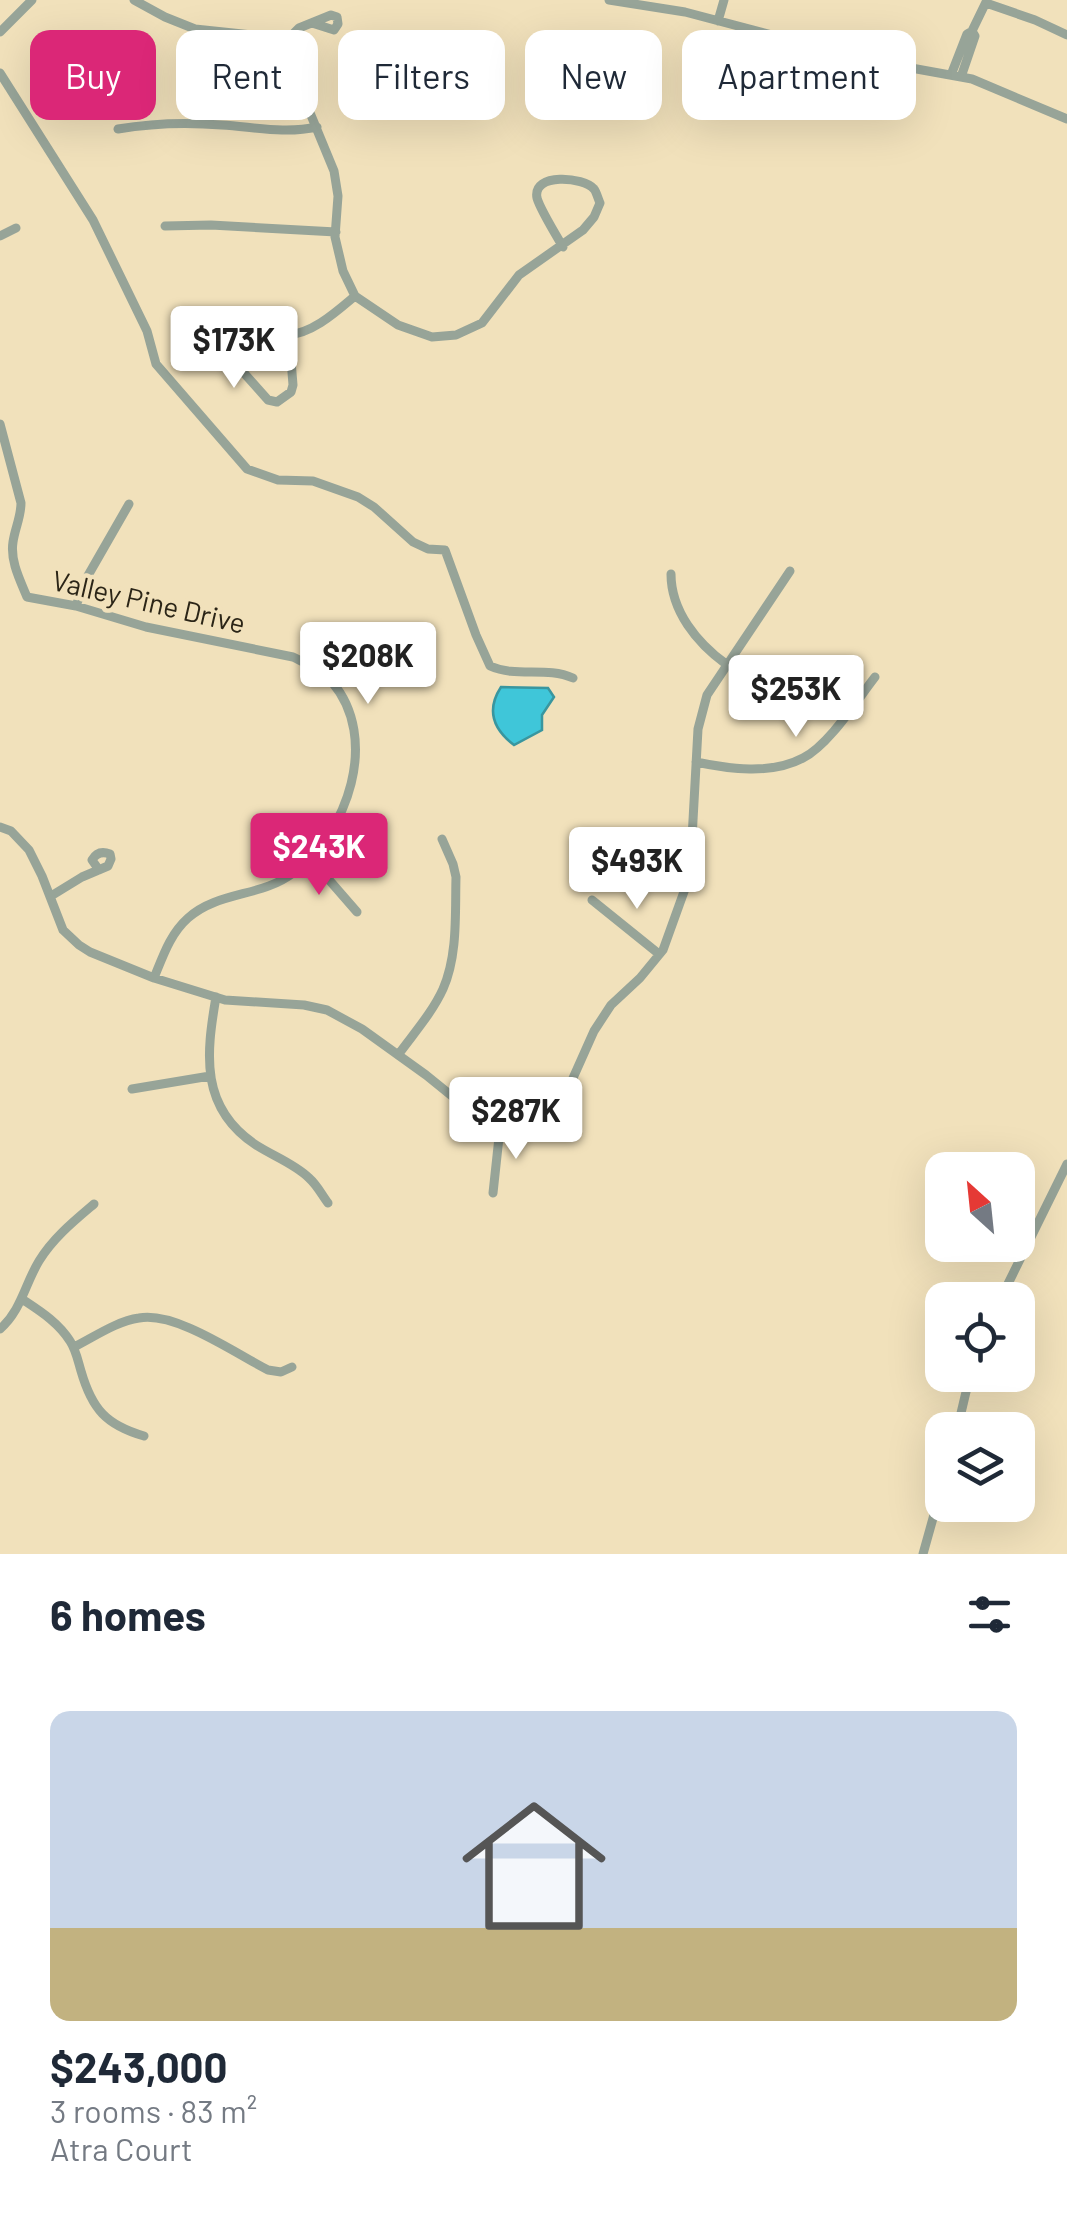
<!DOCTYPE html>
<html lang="en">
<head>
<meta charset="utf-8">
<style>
	:root { --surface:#fff; --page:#f2f2f3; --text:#1f2937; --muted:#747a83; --accent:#db2777 }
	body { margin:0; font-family:Barlow,sans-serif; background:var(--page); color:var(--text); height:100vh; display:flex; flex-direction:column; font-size:38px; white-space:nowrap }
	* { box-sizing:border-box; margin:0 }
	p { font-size:32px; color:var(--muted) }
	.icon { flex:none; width:55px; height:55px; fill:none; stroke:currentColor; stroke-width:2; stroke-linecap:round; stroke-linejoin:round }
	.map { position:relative; height:1554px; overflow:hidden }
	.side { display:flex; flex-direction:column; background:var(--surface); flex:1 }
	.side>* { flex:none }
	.guide { position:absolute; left:30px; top:30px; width:1008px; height:90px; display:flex; gap:20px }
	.needle { width:65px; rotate:333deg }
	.tools { position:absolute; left:925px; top:1152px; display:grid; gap:20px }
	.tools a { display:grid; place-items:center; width:110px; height:110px; border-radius:20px; background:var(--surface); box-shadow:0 10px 40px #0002; font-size:50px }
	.price { position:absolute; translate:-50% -85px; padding:0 22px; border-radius:10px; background:#fff; color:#222; font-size:32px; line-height:65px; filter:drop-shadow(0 2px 5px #0008) }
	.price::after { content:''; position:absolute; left:50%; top:60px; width:30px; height:22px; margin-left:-15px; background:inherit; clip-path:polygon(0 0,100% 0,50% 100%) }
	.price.on { background:var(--accent); color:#fff }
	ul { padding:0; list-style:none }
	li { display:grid; align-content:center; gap:20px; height:530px; padding:0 50px }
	li span { display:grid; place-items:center; height:310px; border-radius:20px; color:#555 }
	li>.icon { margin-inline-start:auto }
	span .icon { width:180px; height:180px; fill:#fffc; stroke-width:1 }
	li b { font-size:42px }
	h2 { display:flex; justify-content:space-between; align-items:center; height:120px; padding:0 50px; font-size:42px }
	.tag { padding:0 35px; border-radius:20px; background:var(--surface); box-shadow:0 10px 40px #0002; font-size:35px; line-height:90px }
	.tag.on { background:var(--accent); color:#fff }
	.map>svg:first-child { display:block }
	.water { fill:#3fc6d9; stroke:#39969f; stroke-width:2.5 }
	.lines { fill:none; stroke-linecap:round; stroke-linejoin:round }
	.street { stroke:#97a498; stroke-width:9 }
	.labels { text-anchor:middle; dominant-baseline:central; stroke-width:9; stroke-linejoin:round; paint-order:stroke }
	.street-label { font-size:28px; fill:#2b2517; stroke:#f1e1bb }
</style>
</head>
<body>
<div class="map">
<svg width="1067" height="1554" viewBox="0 0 1067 1554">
	<rect width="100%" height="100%" fill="#f1e1bb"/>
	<!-- water -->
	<path class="water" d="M501,687L548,688L554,697L542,715V730L514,745C493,729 486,710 501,687Z"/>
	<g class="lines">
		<!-- street -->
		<path class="street" d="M134,0L165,17L195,29L252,35L276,46L294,74L334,171L338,196L335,237L343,271L355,296L398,325L432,337L456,335L482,323L519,275L583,230L594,217L600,203C599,201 596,191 594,189C584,177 532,172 537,198C540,209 556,235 563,247
			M609,0L685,12L867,60L972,79L1067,119
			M986,3L1035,20L1067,35
			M718,21L724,0
			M0,32L32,0
			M276,46L291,36L299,28L331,15L337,17L338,24L334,30L312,23
			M0,73L93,220L147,331L156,364L247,469L278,480L313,481L358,497L374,507L413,542L428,549L445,550L476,635L490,666C517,678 546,666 573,678
			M951,75L967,34L972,31L987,0
			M961,77L975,36L972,31
			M118,129C153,123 186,122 222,125C254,127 285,134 317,127
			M165,226L211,225L336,232
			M0,236L16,228
			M289,335L293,385L291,392L277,402L268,400L227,354C224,346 223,338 232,333C246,324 270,335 287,335C312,334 336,312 355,296
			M0,424L21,503C21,517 15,528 13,542C10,561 20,580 27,597L76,606L146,627L293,657C307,664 322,670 332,682C380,738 348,833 293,873C262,897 218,891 188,918C170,934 163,956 154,978
			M671,574C671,611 697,643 726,664
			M76,606L86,579L129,504
			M696,762C729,769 771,775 803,758C829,745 857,700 875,677
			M0,827L11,831L29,850L42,876L63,930L79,945L90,952L154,978L225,1000L304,1005L327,1010L362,1029L426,1075L463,1105L500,1128L521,1126L544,1119L565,1096L594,1031L611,1005L640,978L663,950L690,875L698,729L707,695L790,571
			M310,858L357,912
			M51,896L82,877L108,866L111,859L110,854C102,851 96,853 92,860L99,870
			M592,900L659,954
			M216,997C206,1055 200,1108 256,1145C273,1156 295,1164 309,1178C317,1185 322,1195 328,1203
			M398,1055C414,1033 432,1013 443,989C458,955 455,913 456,877L453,864L442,839
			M132,1089L210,1076
			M493,1193L500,1128
			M22,1299C40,1311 58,1322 70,1341C76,1350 78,1361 81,1371C92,1409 106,1425 144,1436
			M1000,1300L1067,1164
			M0,1329C21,1311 25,1284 39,1261C53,1238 74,1221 94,1204
			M74,1347C94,1337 117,1321 139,1318C175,1311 235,1353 268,1370L281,1372L292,1367
			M957,1430L970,1375
			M923,1554L942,1486"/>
	</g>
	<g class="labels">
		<!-- street labels -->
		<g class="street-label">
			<text transform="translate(149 601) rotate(13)">Valley Pine Drive</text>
		</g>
	</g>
</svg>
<div class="tools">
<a><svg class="needle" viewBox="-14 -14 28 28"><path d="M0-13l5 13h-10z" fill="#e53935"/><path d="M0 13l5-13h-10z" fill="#747a83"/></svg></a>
<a><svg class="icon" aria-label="locate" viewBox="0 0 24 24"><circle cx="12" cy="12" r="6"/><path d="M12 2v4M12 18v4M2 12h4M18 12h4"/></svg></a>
<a><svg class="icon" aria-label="layers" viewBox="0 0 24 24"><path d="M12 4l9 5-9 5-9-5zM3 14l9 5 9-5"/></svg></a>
</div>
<b class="price" style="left:234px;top:391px">$173K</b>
<b class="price" style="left:368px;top:707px">$208K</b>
<b class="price" style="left:796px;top:740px">$253K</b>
<b class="price on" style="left:319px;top:898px">$243K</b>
<b class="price" style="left:637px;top:912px">$493K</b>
<b class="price" style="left:516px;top:1162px">$287K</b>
<div class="guide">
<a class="tag on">Buy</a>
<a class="tag">Rent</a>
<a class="tag">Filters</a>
<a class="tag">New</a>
<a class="tag">Apartment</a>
</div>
</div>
<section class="side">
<h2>6 homes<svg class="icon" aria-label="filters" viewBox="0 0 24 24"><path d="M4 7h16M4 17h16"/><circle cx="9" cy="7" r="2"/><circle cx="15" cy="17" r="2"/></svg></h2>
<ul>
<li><span style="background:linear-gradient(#c9d6e8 70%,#c2b280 0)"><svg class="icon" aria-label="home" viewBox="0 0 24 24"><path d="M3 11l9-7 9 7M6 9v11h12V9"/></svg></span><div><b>$243,000</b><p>3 rooms · 83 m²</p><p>Atra Court</p></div></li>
</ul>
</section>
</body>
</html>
